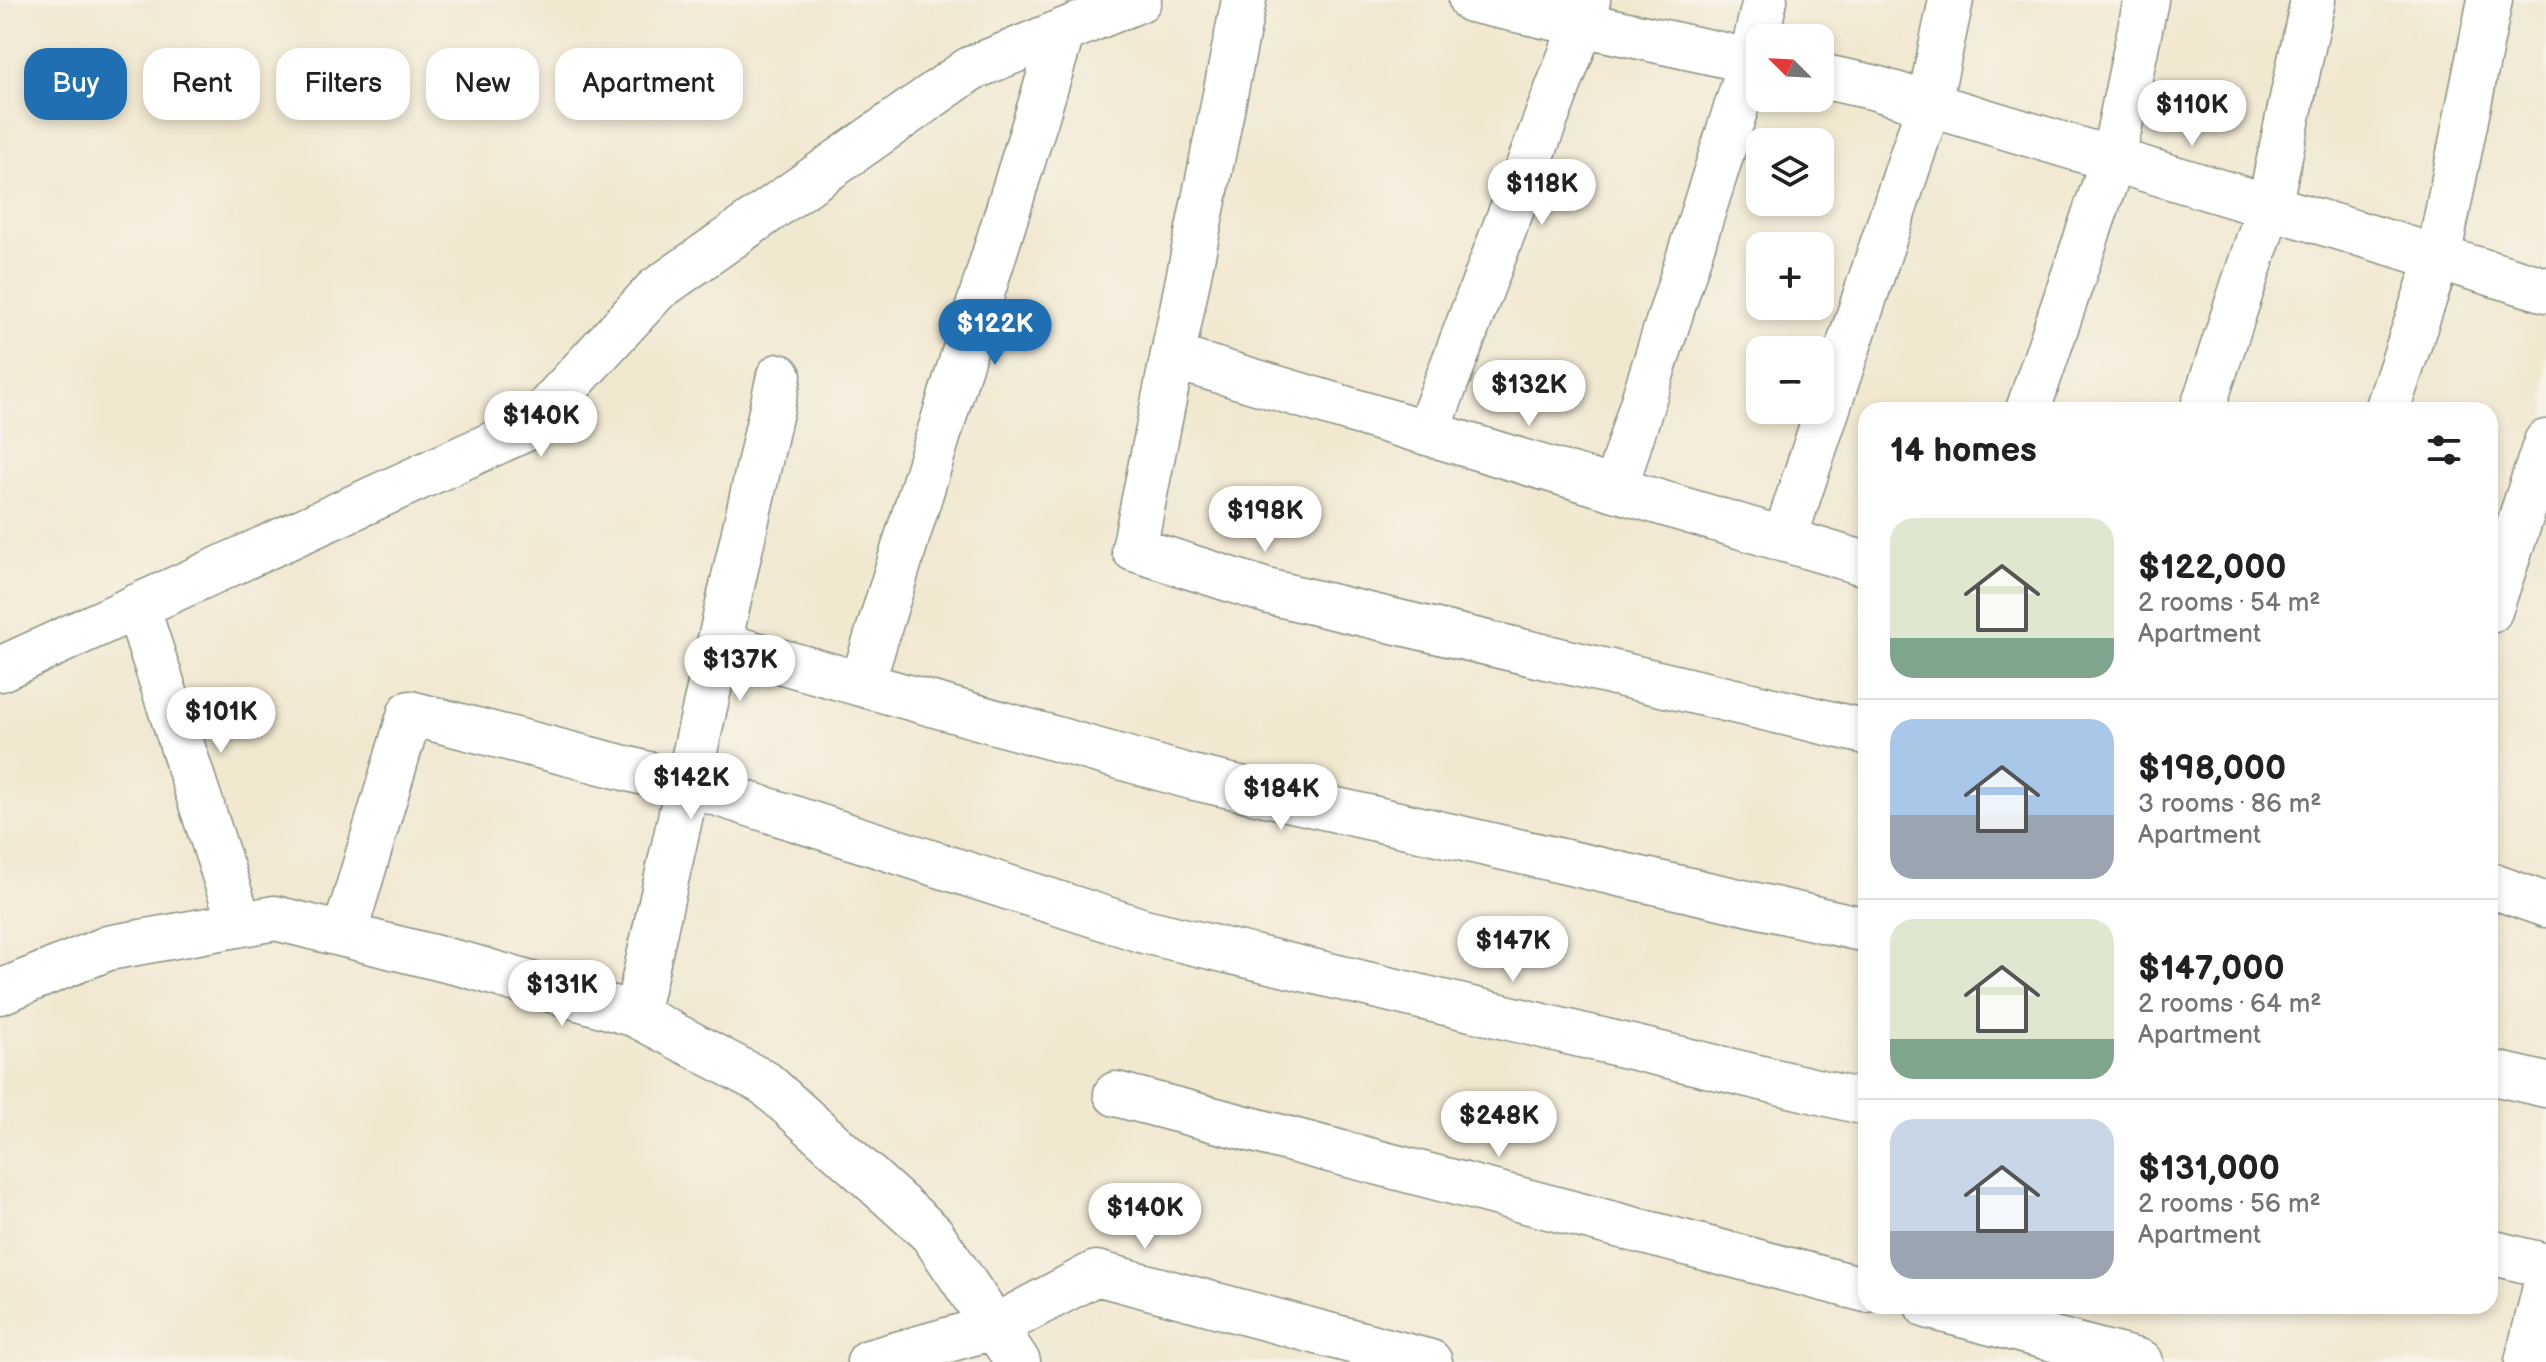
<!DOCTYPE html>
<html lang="en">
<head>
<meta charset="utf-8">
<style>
	:root { --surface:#fff; --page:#f2f2f2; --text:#202124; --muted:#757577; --line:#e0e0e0; --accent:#1f6fb2 }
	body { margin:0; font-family:"Balsamiq Sans",sans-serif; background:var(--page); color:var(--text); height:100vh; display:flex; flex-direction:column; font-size:30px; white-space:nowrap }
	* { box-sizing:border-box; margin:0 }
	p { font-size:26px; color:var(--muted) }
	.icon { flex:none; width:44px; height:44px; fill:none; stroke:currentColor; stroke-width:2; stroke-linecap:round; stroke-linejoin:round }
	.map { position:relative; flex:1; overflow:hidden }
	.side { position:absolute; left:1858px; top:402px; width:640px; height:912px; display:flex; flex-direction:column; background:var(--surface); border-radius:24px; box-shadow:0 4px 12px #0003 }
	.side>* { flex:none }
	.hud { position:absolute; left:24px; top:48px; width:760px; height:72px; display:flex; gap:16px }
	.needle { width:52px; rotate:294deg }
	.tools { position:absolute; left:1746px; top:24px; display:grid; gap:16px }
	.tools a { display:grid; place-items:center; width:88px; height:88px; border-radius:16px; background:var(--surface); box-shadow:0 4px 12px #0003; font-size:40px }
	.price { position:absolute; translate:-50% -68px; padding:0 18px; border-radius:28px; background:#fff; color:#222; font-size:26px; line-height:52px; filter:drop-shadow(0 2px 4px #0008) }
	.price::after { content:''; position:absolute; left:50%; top:48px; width:24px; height:18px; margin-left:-12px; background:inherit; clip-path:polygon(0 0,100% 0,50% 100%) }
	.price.on { background:var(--accent); color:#fff }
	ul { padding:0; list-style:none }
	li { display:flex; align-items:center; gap:24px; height:200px; padding:0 32px }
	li+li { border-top:2px solid var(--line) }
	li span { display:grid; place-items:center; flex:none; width:224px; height:160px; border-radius:24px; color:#555 }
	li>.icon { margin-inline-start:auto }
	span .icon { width:96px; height:96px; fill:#fffc; stroke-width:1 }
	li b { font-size:34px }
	h2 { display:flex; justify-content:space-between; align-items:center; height:96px; padding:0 32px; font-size:34px }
	.pill { padding:0 28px; border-radius:24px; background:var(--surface); box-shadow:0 4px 12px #0003; font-size:28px; line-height:72px }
	.pill.on { background:var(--accent); color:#fff }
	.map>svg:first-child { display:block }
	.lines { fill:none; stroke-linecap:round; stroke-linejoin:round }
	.minor-casing { stroke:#889282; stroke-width:47 }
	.minor { stroke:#fff; stroke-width:44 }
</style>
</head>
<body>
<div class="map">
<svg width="2546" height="1362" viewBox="0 0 2546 1362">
	<rect width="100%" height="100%" fill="#f7f3e8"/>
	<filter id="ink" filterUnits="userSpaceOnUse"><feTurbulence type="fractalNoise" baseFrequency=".0125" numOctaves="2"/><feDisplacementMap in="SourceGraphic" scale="16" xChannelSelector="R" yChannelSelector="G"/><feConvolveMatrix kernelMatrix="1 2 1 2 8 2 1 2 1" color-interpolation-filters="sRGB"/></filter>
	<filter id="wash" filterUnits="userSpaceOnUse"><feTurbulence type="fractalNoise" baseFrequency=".006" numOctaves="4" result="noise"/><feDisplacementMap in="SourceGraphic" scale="32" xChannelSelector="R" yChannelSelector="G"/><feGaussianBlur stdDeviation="1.8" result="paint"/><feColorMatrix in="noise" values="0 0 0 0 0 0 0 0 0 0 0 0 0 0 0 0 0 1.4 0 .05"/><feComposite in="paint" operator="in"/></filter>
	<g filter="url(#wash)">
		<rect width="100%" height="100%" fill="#f1e8d0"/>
	</g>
	<g filter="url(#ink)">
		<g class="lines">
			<defs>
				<path id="minor" d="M1244,0L1134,549L1270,592L1866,732
					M1471,0L1760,63
					M1820,76L1872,87L2546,290
					M1173,357L1866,564
					M2028,410L2113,159L2146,0
					M2202,410L2269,207L2313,0
					M2387,410L2438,258L2490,0
					M1427,433L1582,24L1588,0
					M1615,489L1751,61L1765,0
					M1784,540L1929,104L1951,0
					M137,606L240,924
					M2490,611L2546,442
					M719,644L1191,777L1866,930
					M0,669L530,427L656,290L970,69L1139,0
					M862,684L1063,31
					M2490,885L2546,905
					M344,935L410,713L687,784L1144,931L1866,1103
					M0,992L108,948L275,918L470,966L636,1015L765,1083L932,1234L1018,1362
					M636,1015L779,376
					M2490,1072L2546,1085
					M1116,1094L1866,1290
					M2490,1252L2546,1266
					M1927,1306L2141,1362
					M869,1362L994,1327L1096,1273L1430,1362
					M2527,1362L2546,1283"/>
			</defs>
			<!-- minor casing -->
			<use href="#minor" class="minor-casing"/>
			<!-- minor -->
			<use href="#minor" class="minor"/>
		</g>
	</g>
</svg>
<div class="tools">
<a><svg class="needle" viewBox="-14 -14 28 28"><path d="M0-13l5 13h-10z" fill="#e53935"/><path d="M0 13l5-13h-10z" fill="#757577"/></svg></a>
<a><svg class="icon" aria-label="layers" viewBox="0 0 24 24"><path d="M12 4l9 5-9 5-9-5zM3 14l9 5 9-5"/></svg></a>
<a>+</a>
<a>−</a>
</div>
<b class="price" style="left:2192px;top:148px">$110K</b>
<b class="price" style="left:1542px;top:227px">$118K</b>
<b class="price on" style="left:995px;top:367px">$122K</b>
<b class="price" style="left:1529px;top:428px">$132K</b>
<b class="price" style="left:541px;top:459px">$140K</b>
<b class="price" style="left:1265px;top:554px">$198K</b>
<b class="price" style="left:740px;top:703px">$137K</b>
<b class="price" style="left:221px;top:755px">$101K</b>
<b class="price" style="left:691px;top:821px">$142K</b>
<b class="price" style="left:1281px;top:832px">$184K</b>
<b class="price" style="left:1513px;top:984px">$147K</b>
<b class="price" style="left:562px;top:1028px">$131K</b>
<b class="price" style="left:1499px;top:1159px">$248K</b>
<b class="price" style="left:1145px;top:1251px">$140K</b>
<div class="hud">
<a class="pill on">Buy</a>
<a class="pill">Rent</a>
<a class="pill">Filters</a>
<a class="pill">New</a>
<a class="pill">Apartment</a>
</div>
<section class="side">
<h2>14 homes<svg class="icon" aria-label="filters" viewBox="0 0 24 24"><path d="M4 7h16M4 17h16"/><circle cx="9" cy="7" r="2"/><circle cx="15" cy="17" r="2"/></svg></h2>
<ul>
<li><span style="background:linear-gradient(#dfe7d0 75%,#7fa58c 0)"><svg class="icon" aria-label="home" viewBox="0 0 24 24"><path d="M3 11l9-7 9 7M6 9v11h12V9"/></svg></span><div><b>$122,000</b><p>2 rooms · 54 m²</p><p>Apartment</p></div></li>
<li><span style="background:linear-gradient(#a9c7e8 60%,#9aa5b1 0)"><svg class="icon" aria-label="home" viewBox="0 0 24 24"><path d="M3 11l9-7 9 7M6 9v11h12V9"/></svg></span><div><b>$198,000</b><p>3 rooms · 86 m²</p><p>Apartment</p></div></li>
<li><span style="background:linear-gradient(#dfe7d0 75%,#7fa58c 0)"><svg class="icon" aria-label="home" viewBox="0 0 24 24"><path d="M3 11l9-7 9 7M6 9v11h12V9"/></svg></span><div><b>$147,000</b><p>2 rooms · 64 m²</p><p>Apartment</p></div></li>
<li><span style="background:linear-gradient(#c9d6e8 70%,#9aa5b1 0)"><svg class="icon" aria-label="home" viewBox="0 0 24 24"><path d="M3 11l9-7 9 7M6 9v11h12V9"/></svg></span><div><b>$131,000</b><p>2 rooms · 56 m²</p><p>Apartment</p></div></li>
</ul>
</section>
</div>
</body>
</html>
